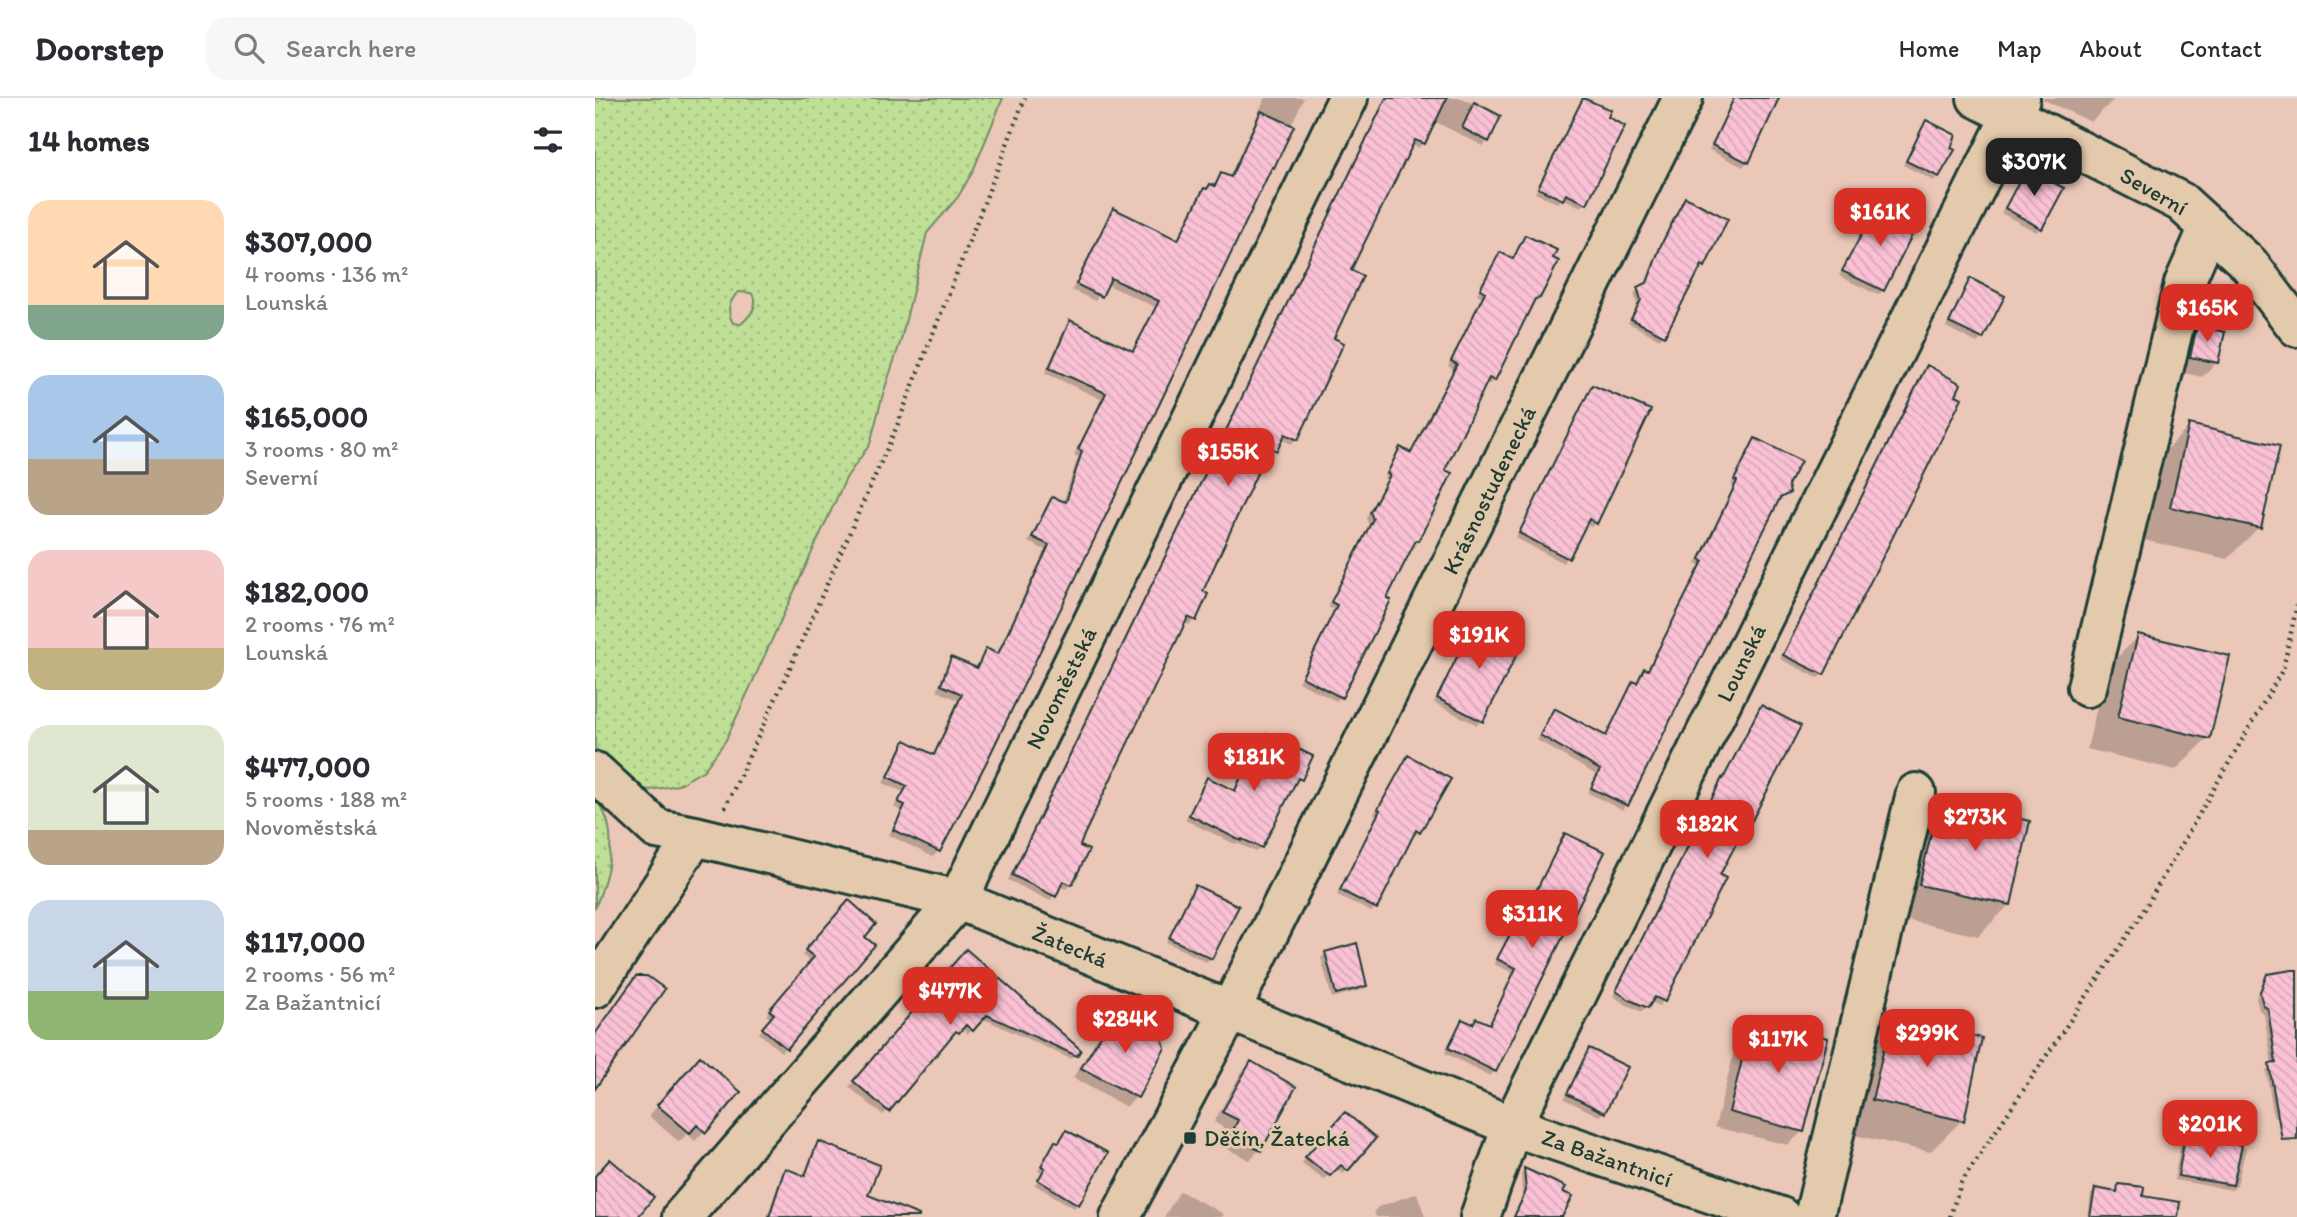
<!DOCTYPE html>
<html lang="en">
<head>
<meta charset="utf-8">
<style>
	:root { --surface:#fff; --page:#f7f7f7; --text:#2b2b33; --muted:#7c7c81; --line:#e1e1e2; --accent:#d93025 }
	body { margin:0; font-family:Itim,sans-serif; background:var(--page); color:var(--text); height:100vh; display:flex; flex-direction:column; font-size:26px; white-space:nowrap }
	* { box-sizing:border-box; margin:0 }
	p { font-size:23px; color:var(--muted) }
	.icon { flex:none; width:38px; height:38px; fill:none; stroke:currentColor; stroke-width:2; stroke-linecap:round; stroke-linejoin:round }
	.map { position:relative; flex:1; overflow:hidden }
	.sheet { display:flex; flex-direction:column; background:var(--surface); width:595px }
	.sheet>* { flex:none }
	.price { position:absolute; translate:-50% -60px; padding:0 16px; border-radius:14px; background:var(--accent); color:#fff; font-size:23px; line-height:46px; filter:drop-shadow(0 2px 4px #0008) }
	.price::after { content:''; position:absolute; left:50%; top:42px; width:21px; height:16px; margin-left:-10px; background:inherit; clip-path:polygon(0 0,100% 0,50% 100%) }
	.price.on { background:#222; color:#fff }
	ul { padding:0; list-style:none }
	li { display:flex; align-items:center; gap:21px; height:175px; padding:0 28px }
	li span { display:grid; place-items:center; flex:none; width:196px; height:140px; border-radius:21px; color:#555 }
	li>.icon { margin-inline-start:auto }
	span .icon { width:84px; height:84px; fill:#fffc; stroke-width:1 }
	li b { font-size:30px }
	h2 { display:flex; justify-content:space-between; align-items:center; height:84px; padding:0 28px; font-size:30px }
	header { display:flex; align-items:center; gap:42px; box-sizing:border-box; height:98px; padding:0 35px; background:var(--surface); border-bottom:2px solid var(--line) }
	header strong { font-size:33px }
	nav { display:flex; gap:38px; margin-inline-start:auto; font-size:24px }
	.search { width:490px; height:63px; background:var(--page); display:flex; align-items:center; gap:18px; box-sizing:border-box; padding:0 24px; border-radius:21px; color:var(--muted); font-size:26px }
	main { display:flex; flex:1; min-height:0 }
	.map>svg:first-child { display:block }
	.grass { fill:url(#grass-dots); stroke:#6f8e65; stroke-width:2; fill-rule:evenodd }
	.shadow { fill:#0003 }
	.building { fill:url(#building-back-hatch); stroke:#1f3d34; stroke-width:2 }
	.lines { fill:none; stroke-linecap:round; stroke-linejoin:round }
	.minor-casing { stroke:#1f3d34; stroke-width:44 }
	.path { stroke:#1f3d34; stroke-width:4.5; stroke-dasharray:2 5; stroke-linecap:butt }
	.minor { stroke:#e4caac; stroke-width:38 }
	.poi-dot { fill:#1f3d34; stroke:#e4caac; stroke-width:2.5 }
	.labels { text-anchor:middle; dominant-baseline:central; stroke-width:6; stroke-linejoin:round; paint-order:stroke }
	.street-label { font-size:23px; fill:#1f3d34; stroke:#e4caac }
	.poi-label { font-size:23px; fill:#1f3d34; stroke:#e4caac; text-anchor:start }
</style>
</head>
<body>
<header>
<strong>Doorstep</strong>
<div class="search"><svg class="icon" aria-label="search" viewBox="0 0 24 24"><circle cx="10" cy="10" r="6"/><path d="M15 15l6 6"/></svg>Search here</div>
<nav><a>Home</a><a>Map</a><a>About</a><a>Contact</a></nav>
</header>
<main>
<section class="sheet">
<h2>14 homes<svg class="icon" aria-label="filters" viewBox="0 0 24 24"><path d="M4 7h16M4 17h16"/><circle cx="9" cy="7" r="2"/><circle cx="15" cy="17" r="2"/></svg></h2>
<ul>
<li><span style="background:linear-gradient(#ffd9b3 75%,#7fa58c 0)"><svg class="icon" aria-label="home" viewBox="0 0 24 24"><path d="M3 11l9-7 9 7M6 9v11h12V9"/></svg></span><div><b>$307,000</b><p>4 rooms · 136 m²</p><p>Lounská</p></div></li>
<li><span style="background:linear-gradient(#a9c7e8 60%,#b9a48a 0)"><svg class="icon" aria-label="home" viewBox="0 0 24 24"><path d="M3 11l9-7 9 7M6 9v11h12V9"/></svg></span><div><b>$165,000</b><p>3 rooms · 80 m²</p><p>Severní</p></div></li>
<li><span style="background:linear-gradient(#f6c9c9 70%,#c2b280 0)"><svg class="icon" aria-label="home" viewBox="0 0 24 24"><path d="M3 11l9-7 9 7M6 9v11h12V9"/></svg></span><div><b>$182,000</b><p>2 rooms · 76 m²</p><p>Lounská</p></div></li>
<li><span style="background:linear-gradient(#dfe7d0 75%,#b9a48a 0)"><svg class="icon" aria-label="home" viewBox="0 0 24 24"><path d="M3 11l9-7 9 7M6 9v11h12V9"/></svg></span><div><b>$477,000</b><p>5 rooms · 188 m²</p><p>Novoměstská</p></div></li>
<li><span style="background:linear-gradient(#c9d6e8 65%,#8fb573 0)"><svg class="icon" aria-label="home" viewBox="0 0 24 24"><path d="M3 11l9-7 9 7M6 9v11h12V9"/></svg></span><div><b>$117,000</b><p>2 rooms · 56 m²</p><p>Za Bažantnicí</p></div></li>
</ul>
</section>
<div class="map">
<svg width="1702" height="1119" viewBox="0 0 1702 1119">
	<defs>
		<pattern id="grass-dots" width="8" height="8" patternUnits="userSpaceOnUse" patternTransform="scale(1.75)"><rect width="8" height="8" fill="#bfde96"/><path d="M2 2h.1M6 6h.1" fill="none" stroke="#a4bf82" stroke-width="1.8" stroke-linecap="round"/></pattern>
		<pattern id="building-back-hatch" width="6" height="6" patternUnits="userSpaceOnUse" patternTransform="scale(1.75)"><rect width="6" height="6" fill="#fac1d4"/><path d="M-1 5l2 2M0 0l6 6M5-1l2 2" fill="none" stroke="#d6a7b7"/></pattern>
	</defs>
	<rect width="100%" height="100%" fill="#ebc7b8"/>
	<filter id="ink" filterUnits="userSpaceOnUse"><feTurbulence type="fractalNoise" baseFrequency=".0143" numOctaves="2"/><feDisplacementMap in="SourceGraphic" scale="14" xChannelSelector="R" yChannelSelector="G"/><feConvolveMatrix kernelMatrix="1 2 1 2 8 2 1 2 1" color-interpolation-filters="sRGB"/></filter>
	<g filter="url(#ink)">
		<!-- grass -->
		<path class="grass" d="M0,0H408L378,73L363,99L332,135L306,242L288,296L275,346L251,380L131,642L109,672L83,687L55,692L44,690L0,650ZM143,194L156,195L160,200C161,211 155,218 146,226L138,225C131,212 134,204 143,194Z
			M0,701C27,730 13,778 0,810Z"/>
		<!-- shadow -->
		<path class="shadow" d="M670,0H709L544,347L343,753L338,759L294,737L306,713L299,709L308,694L288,685L305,650L310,644L337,658L363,602L342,593L351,567L357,562L380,572L392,552L401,557L450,452L433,444L452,406L457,401L468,404L483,359L479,357L506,301L450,275L470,230L476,224L536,254L560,209L511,186L500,203L477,192L513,117L518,112L581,143L604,97L610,92L618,89L626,77L634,80Z
			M790,0H867L904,19L893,43L888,48L839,23L828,45L823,50L816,47L754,173L736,241L747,246L701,341L696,346L686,341L676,357L670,354L605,494L599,522L594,527L588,524L487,736L476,786L471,791L464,788L455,803L413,782Z
			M989,0L1014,13L991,105L986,109L967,100L962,105L940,95L985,5Z
			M1138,0H1183L1152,64L1148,69L1114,52Z
			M1445,0H1520L1496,24Z
			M1332,24L1354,51L1343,78L1339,83L1308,67Z
			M1431,72L1445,130L1441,134L1406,115Z
			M1091,101L1108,168L1065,241L1033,225L1042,207L1039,195L1049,188L1062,153Z
			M1282,109L1288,192L1283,197L1244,178Z
			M930,139L943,199L936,205L899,282L894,286L890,284L847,373L821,442L816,447L746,599L741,603L703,584L739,512L733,509L774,427L771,420L792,382L789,380L801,356L805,352L814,356L858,271L853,268L887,199L882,196L901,160L905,156L916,162Z
			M1375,182L1387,240L1382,245L1351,229L1371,187Z
			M1603,230L1622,264L1607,279L1581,273L1588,245Z
			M1332,269L1228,576L1223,580L1185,561L1327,274Z
			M998,289L1000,425L996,429L990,426L968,465L921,440L993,294Z
			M1595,328L1664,429L1632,461L1544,441L1563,360Z
			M1161,342L1192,387L1193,394L1182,402L1031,707L1027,712L993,695L1001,677L942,642L959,612L1010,639L1034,590L1038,585L1040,586L1050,572L1052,573L1105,467L1101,466L1139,388L1136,387Z
			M881,524L887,623L882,627L839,605L876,528Z
			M1544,538L1613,640L1581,672L1492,651L1511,570Z
			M1167,609L1204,628L1151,729L1123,778L1068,903L1064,908L1055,903L1047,914L1030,906L1018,898L1122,687L1127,682L1162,614Z
			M672,638L705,681L701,685L699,684L666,749L661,754L642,745L640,746L590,722L608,686L612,681L638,694L655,655L659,650L664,652Z
			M814,659L824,734L820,738L817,737L780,810L776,814L742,797L782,717L779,716Z
			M1344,705L1415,806L1383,838L1293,818L1312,737Z
			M970,737L900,973L895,978L850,955L868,923L876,927L882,922L894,927L918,875L899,866L922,822L928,818L966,741Z
			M601,789L616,860L611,864L571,844L596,793Z
			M250,808L190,950L186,954L164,935L176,921L171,917L216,865L207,857Z
			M731,855L770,888L766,892L737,900L726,860Z
			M367,858L481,957L476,961L387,920L373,936L366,930L358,938L356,937L288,1017L254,989Z
			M1702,874V1016L1679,1020L1671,972L1677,967L1669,916L1664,912L1661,900L1668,882L1673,877Z
			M520,917L568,950L541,999L531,1009L478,980L510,927Z
			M1296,921L1367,1022L1335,1054L1246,1034L1264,953Z
			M1158,923L1208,1033L1193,1047L1120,1029L1143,938Z
			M995,952L1009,1014L1004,1018L969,1001L990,957Z
			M656,966L664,1052L655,1062L626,1048L634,1033L619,1024L646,975Z
			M95,970L144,994L100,1043L92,1036L84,1044L54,1018Z
			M750,1016L752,1072L748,1076L740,1070L729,1082L707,1065Z
			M471,1034L483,1106L479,1110L440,1087L447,1075L443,1073L456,1049L460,1045L463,1046Z
			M1590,1039L1651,1050L1642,1087L1637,1092L1579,1082L1586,1044Z
			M223,1045L271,1098L325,1119H172L186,1077L191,1072L208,1079L219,1049Z
			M930,1072L966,1095V1119H918L927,1099L926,1076Z
			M1523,1088L1543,1119H1493L1496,1096L1501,1092L1519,1095Z
			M585,1093L629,1116L627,1119H569Z
			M822,1095L830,1119H781L779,1113L783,1109Z"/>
		<!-- building -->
		<path class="building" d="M791,0H852L830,46L820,42L756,172L768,178L739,240L749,245L703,342L690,336L682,353L674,349L608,493L613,496L601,523L593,519L489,737L485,748L494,752L477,787L468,783L461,799L417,777Z
			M988,0L1016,12L1013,19L1030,28L992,106L971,96L968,102L943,90Z
			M1139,0H1184L1154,65L1117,47Z
			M879,4L906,18L894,44L867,30Z
			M666,13L699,28L679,70L677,69L545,347L391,665L345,754L298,732L310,707L303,704L312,688L293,679L310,642L339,657L367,596L346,587L356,559L382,570L391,550L403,556L454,447L437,439L457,399L471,404L487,353L483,351L511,295L454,270L475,222L538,253L564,203L516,180L507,199L481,186L518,110L583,142L609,90L612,91L615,86L620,88L626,75L636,79Z
			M1331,22L1361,37L1356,50L1360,52L1344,79L1311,63Z
			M1431,70L1469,90L1447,131L1410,110Z
			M1090,99L1133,121L1110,169L1107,167L1070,238L1036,221L1046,202L1042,189L1052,185L1066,147Z
			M1282,107L1322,127L1289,193L1247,173Z
			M930,137L962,152L958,160L964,163L945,200L940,201L900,283L894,280L850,372L857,375L840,411L823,443L821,442L792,500L796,502L747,600L707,579L742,507L736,504L778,421L775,414L795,377L792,376L805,349L816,355L862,266L856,263L890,194L885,191L905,154L918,161Z
			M1375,180L1410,198L1388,241L1354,225Z
			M1602,228L1630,234L1623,265L1595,259Z
			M1332,267L1366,286L1361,297L1367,300L1229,577L1188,557Z
			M997,287L1056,312L1002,426L994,421L974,461L924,435Z
			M1594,326L1685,348L1666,430L1575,409Z
			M1160,340L1206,363L1193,387L1195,395L1185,400L1033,708L996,690L1005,672L945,637L959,610L1011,638L1038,583L1042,585L1049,570L1053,572L1108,463L1105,461L1142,383L1139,382Z
			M880,522L927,546L888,624L842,600Z
			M1543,536L1635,558L1615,641L1523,619Z
			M1166,607L1206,628L1153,730L1150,728L1125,777L1131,780L1070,904L1060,899L1053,910L1035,902L1021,893L1127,680L1128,681Z
			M672,636L718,658L707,682L703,680L667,750L647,741L646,743L594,717L612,679L640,693L659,648L665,651Z
			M813,657L856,681L825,735L821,732L782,811L745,792L785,712L783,711Z
			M1344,703L1435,723L1416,807L1324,787Z
			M970,735L1010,754L901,974L853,950L867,921L878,926L881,920L895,926L921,870L902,861L926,815L929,817Z
			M600,787L644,808L617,861L574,840Z
			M254,802L281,826L270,839L280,847L192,951L167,930L179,916L174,912L219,859L210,852Z
			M762,845L772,888L741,896L730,854Z
			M371,851L486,952L482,958L392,917L378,933L371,927L364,935L361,933L294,1014L258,983Z
			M1697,872H1702V1041L1687,1042L1674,966L1681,965L1673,911L1668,907L1665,894L1672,876Z
			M41,878H52L70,891L0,991V936Z
			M520,915L567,940L570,950L543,1000L486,970Z
			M1296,919L1387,940L1369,1023L1277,1002Z
			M1157,922L1233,940L1209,1034L1134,1014Z
			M994,950L1033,969L1010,1015L972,996Z
			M105,958L146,994L111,1035L102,1027L95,1035L62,1007Z
			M656,963L701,989L666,1053L635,1038L643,1022L627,1014Z
			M750,1014L781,1040L753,1073L746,1067L735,1078L710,1059Z
			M471,1032L513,1055L484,1107L443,1082L450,1070L446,1068L460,1043L464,1044Z
			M1590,1038L1647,1047L1638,1087L1583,1078Z
			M223,1043L285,1067L273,1097L324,1117V1119H174L190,1070L210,1078Z
			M15,1061L59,1099L43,1119H0V1078Z
			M929,1070L971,1089L968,1094L978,1098L967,1119H919L931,1093Z
			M1523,1086L1549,1089L1548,1098L1585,1104L1583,1119H1495L1500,1090L1522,1094Z"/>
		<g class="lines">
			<defs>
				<path id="minor" d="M1382,0L1586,104L1654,166L1702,229
					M1492,589L1589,186L1614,129
					M0,674L62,731L100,738L363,802L917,1028L1186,1119
					M0,890L100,738
					M87,1119L363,802L753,0
					M525,1119L635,913L1088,0
					M885,1119L917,1028L1425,0
					M1219,1119L1321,695"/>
			</defs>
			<!-- minor casing -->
			<use href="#minor" class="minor-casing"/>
			<!-- path -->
			<path class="path" d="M130,710L193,574L302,328L430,0
				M1355,1119L1366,1085L1546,817L1688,571L1702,507"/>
			<!-- minor -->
			<use href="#minor" class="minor"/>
		</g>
	</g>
	<!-- markers -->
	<rect class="poi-dot" x="588" y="1033" width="14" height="14" rx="3.5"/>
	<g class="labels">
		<!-- street labels -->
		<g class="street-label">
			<text transform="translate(1559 93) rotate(30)">Severní</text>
			<text transform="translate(894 392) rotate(-64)">Krásnostudenecká</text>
			<text transform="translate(1146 565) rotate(-64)">Lounská</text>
			<text transform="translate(466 590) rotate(-64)">Novoměstská</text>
			<text transform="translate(475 848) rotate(22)">Žatecká</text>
			<text transform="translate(1012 1060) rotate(19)">Za Bažantnicí</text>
		</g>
		<!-- poi labels -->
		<g class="poi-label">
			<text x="609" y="1040">Děčín, Žatecká</text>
		</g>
	</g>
</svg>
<b class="price on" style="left:1439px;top:100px">$307K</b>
<b class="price" style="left:1285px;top:150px">$161K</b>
<b class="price" style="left:1612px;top:246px">$165K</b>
<b class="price" style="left:633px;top:390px">$155K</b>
<b class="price" style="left:884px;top:573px">$191K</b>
<b class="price" style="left:659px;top:695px">$181K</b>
<b class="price" style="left:1380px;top:755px">$273K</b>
<b class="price" style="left:1112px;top:762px">$182K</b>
<b class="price" style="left:937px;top:852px">$311K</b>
<b class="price" style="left:355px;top:929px">$477K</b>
<b class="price" style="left:530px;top:957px">$284K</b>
<b class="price" style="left:1332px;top:971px">$299K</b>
<b class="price" style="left:1183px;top:977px">$117K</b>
<b class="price" style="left:1615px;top:1062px">$201K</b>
</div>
</main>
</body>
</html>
